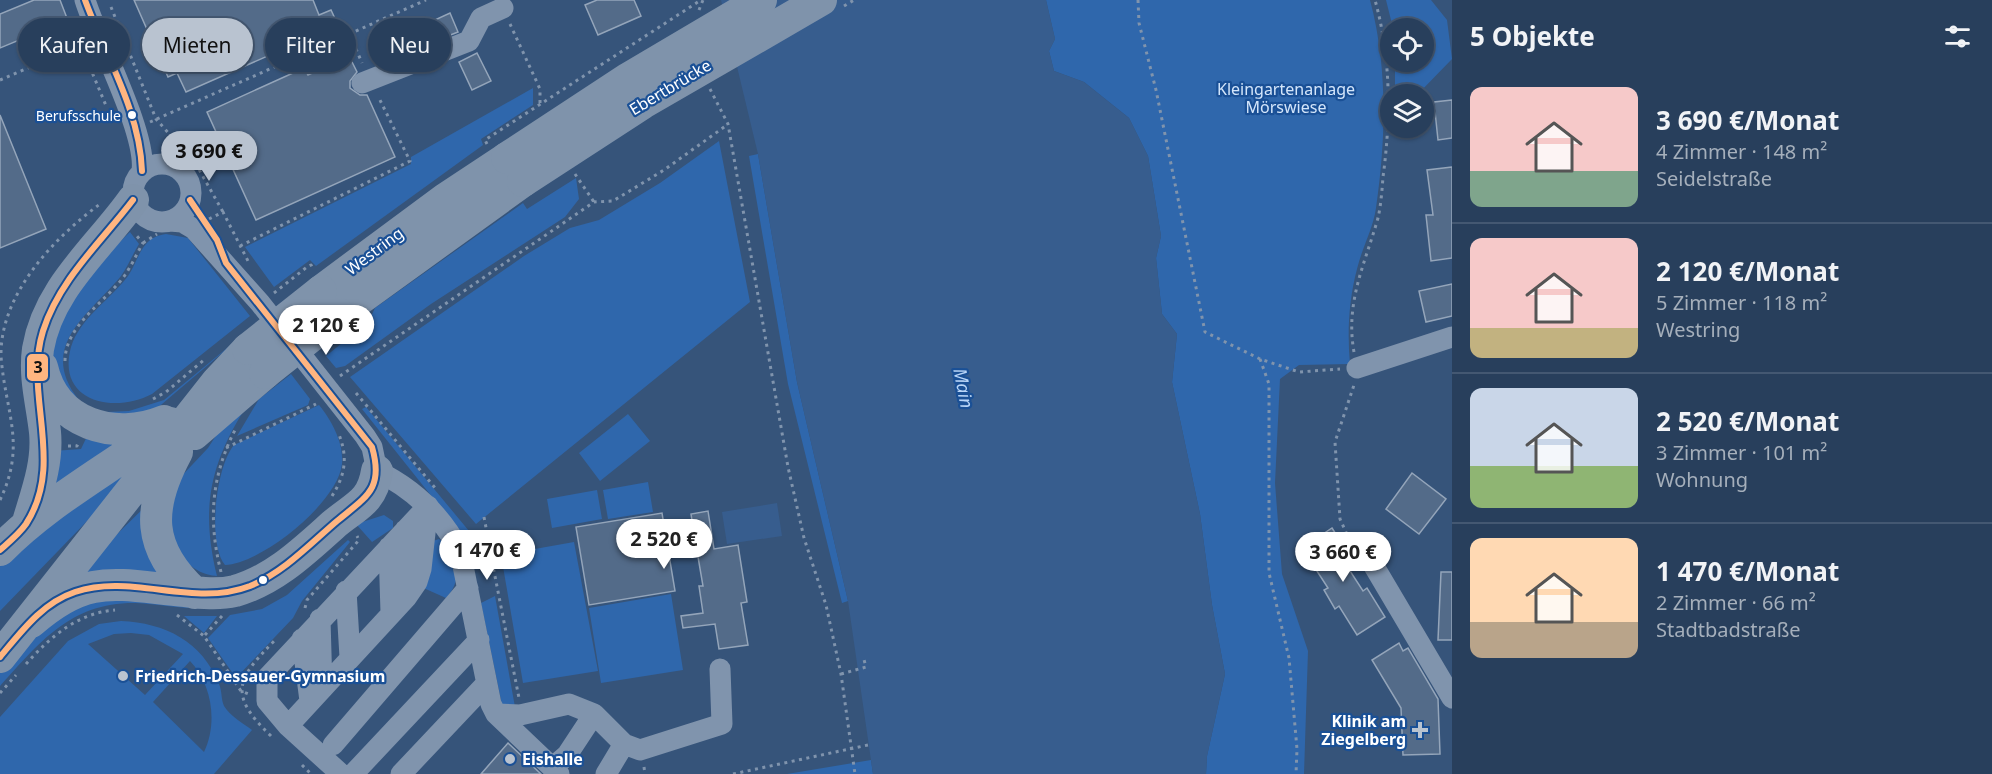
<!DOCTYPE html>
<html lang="de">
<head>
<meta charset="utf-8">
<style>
	:root { --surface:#283f5c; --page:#304662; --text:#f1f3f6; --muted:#a5afbb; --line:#445872; --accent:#b9c3d0 }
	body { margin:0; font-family:"Noto Sans",sans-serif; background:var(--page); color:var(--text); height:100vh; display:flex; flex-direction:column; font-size:22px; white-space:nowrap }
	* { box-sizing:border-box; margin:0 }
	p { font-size:20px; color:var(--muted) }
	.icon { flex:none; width:33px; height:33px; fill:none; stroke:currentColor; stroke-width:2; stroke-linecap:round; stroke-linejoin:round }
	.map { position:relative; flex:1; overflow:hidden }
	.drawer { display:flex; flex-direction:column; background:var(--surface); width:540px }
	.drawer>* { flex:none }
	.guide { position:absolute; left:18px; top:18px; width:570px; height:54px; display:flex; gap:12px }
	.controls { position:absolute; left:1380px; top:18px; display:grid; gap:12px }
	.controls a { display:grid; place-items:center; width:54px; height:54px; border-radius:50%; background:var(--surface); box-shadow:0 2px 4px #0004,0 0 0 2px var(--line); font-size:30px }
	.price { position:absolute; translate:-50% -51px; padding:0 14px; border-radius:21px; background:#fff; color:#222; font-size:20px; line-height:39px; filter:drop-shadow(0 2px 3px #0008) }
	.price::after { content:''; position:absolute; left:50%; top:36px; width:18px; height:14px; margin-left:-9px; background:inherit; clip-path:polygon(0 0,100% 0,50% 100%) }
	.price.active { background:var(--accent); color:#111 }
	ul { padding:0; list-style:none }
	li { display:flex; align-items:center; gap:18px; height:150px; padding:0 18px }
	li+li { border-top:2px solid var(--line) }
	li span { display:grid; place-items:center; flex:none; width:168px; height:120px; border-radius:12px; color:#555 }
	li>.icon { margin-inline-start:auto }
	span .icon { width:72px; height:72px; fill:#fffc; stroke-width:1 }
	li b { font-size:26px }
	h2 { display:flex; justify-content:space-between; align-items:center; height:72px; padding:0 18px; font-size:26px }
	.pill { padding:0 21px; border-radius:27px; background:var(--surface); box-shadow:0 2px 4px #0004,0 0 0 2px var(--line); font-size:21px; line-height:54px }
	.pill.active { background:var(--accent); color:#111 }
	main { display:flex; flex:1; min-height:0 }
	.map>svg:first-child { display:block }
	.green { fill:#2f67ac; fill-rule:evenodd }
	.water { fill:#375d8e }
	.building { fill:#536b89; stroke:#94a5ba; stroke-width:1.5 }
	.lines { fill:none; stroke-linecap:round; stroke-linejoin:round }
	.path { stroke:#8094ad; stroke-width:3; stroke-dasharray:3 4.5; stroke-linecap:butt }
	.minor { stroke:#8094ad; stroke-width:21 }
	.highway { stroke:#7f93ab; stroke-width:32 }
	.path-bridge { stroke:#8094ad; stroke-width:3; stroke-dasharray:3 4.5; stroke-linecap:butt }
	.highway-bridge { stroke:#7f93ab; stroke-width:32 }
	.bus-1-casing { stroke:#1a5096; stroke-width:10 }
	.bus-1 { stroke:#ffb580; stroke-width:6 }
	.bus-dot { fill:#fff; stroke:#1a5096; stroke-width:2 }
	.poi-dot { fill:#b9c3d0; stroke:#1a5096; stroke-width:2 }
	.labels { text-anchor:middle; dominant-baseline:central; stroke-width:4.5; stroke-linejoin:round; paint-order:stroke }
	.bus-label { font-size:14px; fill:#fff; stroke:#1a5096; text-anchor:end }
	.street-label { font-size:16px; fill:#fff; stroke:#1a5096 }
	.park-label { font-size:16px; fill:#d4e6fb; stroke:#1a5096 }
	.poi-label { font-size:16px; font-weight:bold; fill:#fff; stroke:#1a5096; text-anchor:start }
	.water-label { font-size:18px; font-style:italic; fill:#b9d5f7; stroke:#1a5096 }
	.line-badge { stroke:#1a5096; stroke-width:2 }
	.pale-badge-label { font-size:16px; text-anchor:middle; font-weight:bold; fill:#111 }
</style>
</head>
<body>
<main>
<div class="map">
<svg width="1452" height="774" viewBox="0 0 1452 774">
	<rect width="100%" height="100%" fill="#36547a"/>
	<!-- green -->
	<path class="green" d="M1046,0H1370C1388,67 1386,139 1376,208C1373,229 1362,248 1357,269C1349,299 1347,332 1350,364L1299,365L1280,379L1275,483L1282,574L1308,651L1304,774H1206L1207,756L1225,674L1212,605L1200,514L1172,382L1177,334L1162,314L1156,258L1161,236L1148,156L1129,118L1084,82L1054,71L1049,51L1055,39Z
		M1386,0H1431L1447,20L1452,59L1418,94H1395V62H1424V28H1393Z
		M533,88V105L481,139L483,145L316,266L310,260L274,287L245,247L411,164V157Z
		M719,141L750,302L476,524L350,377L524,256L570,228L599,220L660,183Z
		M758,154L797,382L848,601L842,603L788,384L749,156Z
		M576,178L579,199L565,217L431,304L345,366L336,368L326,356L368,322L375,308L523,203L527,209Z
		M130,232L139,244C133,254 128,266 121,276C90,314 36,346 79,400L69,395C63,381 51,364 52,347C54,310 103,257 130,232Z
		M166,234L188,238L250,316L152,394C114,414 56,402 71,347C80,318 111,299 128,276C135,266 138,253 146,244C151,238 158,235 166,234Z
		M255,325L155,410L135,419L106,412L129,411L164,400Z
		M291,374L310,399L308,405L237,436L259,399Z
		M319,405C332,421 344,443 342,464C338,502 263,563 225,565C207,543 216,466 234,445Z
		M366,407L474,537H464L362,409Z
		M244,410C209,467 201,510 217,576C191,574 181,556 167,536L176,482L208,448L219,431Z
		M628,414L650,441L600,481L579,453Z
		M91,428L132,433L68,481L48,486L53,451L81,449Z
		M150,456L0,611V560Z
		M648,482L653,512L608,519L603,490Z
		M597,490L602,519L552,528L547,499Z
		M151,501L171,574L73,577Z
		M384,515L393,521V528L372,542L356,524Z
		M439,539C460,552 463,581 446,598L419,586L433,541Z
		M348,540L350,542L302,601L293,618L236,678L208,638L230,615L262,609L287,595Z
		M574,542L598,671L523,683L501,555Z
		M671,594L683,670L601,683L589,608Z
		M76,595L205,608C181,609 159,604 136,603C71,602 40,642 0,686V673L42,625Z
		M495,596L515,707L502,705L481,603Z
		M184,616H217L204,633Z
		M121,621C165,623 202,641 219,684C222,690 221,700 224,706C229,715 244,724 252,730L214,774H0V717L68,641L99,624ZM131,633L149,635L183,654L145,695L88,644L114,634ZM190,661C212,684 218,723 204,752L153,702Z
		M871,760L873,774H787Z"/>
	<!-- water -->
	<path class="water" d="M721,0H1046L1055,39L1049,51L1054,71L1084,82L1129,118L1148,156L1161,236L1156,258L1162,314L1177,334L1172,382L1200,514L1212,605L1225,674L1207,756L1206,774H873L848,601L797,382L758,154Z
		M777,503L782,536L727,544L722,512Z"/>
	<!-- building -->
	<path class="building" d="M34,0H60L70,26L50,34L48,28L0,48V14Z
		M134,0H313L319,15L331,10L338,25L186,92L177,73L168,77Z
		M597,0H634L641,16L598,35L585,5Z
		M450,13L458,32L379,63L372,49Z
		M477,53L491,81L472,90L459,62Z
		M349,56L357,72L350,81V88L360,95H367L395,157L256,220L207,112L304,68L308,75Z
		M1452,100V138L1438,140L1434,102Z
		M0,115L46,229L0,248Z
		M1452,167V258L1431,261L1426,215H1433L1427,170Z
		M1452,284V316L1426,322L1419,291Z
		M1412,473L1446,499L1419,534L1386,509Z
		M708,511L714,549L738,545L747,602L741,603L748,645L719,649L715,624L683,628L681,616L703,613L699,586H703L696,545L668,549L675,591L589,605L576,527L662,513L666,537L694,533L691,514Z
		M1332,528L1346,550L1339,554L1363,591L1367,588L1385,617L1357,635L1339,606L1335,609L1324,590L1328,588L1302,548Z
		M1441,572H1452V640H1438Z
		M1399,643L1403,651L1408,648L1438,699L1440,754L1403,755L1401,708L1372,660Z
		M508,743L541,774H481Z"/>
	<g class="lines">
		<!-- path -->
		<path class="path" d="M1138,0L1139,23L1156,90L1205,332L1260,359L1299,372L1340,369
			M111,7L156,119L196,164L223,212
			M699,10L703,0
			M510,24L540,89V104
			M350,35L362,63
			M81,46L107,108
			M0,80L84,44
			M710,89L728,124L788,467L804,538L826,605L841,674L855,774
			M150,122L426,0
			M487,144L485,140L701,0
			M575,174L594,202
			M209,219L223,212L248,261
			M143,243L157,234
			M240,246L410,161L378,96
			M274,293L307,267L311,265L313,269
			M1354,352C1345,302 1365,264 1378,218C1381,205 1382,190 1383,177C1391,118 1391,57 1375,0
			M1260,359L1269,384V573L1289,658L1297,749L1296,774
			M65,361C65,325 106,302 125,275C132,265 137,253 143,243L136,235
			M340,376L594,202L613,201L664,170L727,125
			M356,393L436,489
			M153,399L166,392L205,359
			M68,446H77L79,441
			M226,448L316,404
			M332,496C346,474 348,456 338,432
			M0,500C27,444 5,412 1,356C0,294 54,238 100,204
			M484,517L491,554
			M471,531L491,556L519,698
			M1350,541L1340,519L1335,442L1354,385
			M221,572C208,521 211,477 235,430
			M305,608L307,600L359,540L357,536
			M177,615L204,636
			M222,616L204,636L241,691L251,695
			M26,664C51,636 78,613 115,610
			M841,674L866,667L863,656
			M0,693L16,675
			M271,736C226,693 238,678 276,639
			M302,765L311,774
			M644,767L645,774
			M733,774L868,745"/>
		<!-- minor -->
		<path class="minor" d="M85,0C98,42 147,133 142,171
			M362,83L469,41L481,18L503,8
			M133 193a29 29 0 1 1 58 0a29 29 0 1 1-58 0Z
			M170,221L182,222L194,229L260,303L365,436L372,447L377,471C414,489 441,515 460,551L491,704L496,714L559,774
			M1357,368L1452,337
			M405,530L406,598
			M389,547L391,613
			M1365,551L1452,698
			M346,591L350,657
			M320,619L322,688
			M302,639L310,701
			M496,714L520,715L569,704L594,714
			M288,726L406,598L417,582L421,569L428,506
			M624,744L640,750L722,724L720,669
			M333,745L468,588
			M552,768L567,755L594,714L624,744L606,774
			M341,774L288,726L267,701V678L428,506
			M353,774L479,640
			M401,774L486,684"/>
		<!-- highway -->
		<path class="highway" d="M321,291L445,199L507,158
			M339,314L523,181
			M42,367C55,425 115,441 164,421
			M194,434L265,373
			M177,452C147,508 146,548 195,593
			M28,522C37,492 48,463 45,432C42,404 34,378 38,349C48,288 99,248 133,200
			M0,550C50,499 114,467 170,423
			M31,622C88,572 116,585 185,591C201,593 218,595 235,591C274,580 304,551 333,525C355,506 372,503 377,471
			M0,657L217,382L248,349"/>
		<!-- path-bridge -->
		<path class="path-bridge" d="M844,6L854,0"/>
		<!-- highway-bridge -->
		<path class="highway-bridge" d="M507,158L629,78L761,0
			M523,181L643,103L821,0
			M248,349L321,291
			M265,373L339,314"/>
		<defs>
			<path id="bus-1" d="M85,0C105,55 140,111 142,171
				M0,550C9,542 19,534 26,524C66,462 23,395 43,331C59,280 101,242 133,200
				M0,657C21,632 42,603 75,592C132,573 193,608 250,586C284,572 310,544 337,521C367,496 384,489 372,447L226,263L217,240L190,200"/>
		</defs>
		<!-- bus-1 casing -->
		<use href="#bus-1" class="bus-1-casing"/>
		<!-- bus-1 -->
		<use href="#bus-1" class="bus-1"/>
	</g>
	<!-- markers -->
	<g class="bus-dot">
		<circle cx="132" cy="115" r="5"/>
		<circle cx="263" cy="580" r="5"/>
	</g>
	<g class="poi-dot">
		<circle cx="123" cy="676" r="6"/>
		<path d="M1417 721h6v6h6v6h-6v6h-6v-6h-6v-6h6z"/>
		<circle cx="510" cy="759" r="6"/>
	</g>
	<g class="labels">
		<!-- bus labels -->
		<g class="bus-label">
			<text x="121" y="115">Berufsschule</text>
		</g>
		<!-- street labels -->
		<g class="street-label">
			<text transform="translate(670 87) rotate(-31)">Ebertbrücke</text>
			<text transform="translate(374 251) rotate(-37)">Westring</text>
		</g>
		<!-- park labels -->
		<g class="park-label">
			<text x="1286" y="89">Kleingartenanlage<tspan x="1286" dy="18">Mörswiese</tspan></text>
		</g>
		<!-- poi labels -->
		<g class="poi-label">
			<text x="135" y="676">Friedrich-Dessauer-Gymnasium</text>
			<text x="1406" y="721" text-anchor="end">Klinik am<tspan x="1406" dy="18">Ziegelberg</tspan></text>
			<text x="522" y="759">Eishalle</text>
		</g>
		<!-- water labels -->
		<g class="water-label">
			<text transform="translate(964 388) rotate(79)">Main</text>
		</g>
	</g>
	<rect class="line-badge" x="26" y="353" width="23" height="29" rx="6" fill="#ffb580"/>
	<g class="pale-badge-label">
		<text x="38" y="373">3</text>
	</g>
</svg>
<div class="controls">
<a><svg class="icon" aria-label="locate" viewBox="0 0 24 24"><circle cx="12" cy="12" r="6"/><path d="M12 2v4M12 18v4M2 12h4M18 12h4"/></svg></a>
<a><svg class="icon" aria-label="layers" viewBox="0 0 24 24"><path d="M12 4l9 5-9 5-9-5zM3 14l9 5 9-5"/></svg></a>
</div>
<b class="price active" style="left:209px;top:182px">3 690 €</b>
<b class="price" style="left:326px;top:356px">2 120 €</b>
<b class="price" style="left:664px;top:570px">2 520 €</b>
<b class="price" style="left:487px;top:581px">1 470 €</b>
<b class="price" style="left:1343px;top:583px">3 660 €</b>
<div class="guide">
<a class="pill">Kaufen</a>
<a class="pill active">Mieten</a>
<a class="pill">Filter</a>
<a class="pill">Neu</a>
</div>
</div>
<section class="drawer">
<h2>5 Objekte<svg class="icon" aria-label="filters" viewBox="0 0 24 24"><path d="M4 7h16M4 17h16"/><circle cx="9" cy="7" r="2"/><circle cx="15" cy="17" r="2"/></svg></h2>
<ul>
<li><span style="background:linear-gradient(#f6c9c9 70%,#7fa58c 0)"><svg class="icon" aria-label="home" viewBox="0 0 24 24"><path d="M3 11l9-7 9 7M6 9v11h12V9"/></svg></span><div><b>3 690 €/Monat</b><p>4 Zimmer · 148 m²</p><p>Seidelstraße</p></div></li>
<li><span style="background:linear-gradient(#f6c9c9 75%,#c2b280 0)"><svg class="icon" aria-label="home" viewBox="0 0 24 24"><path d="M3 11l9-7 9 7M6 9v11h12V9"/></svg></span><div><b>2 120 €/Monat</b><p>5 Zimmer · 118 m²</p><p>Westring</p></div></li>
<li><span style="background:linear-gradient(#c9d6e8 65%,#8fb573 0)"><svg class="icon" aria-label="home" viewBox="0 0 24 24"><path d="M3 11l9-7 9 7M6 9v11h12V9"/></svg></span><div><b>2 520 €/Monat</b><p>3 Zimmer · 101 m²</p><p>Wohnung</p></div></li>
<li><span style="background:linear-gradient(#ffd9b3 70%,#b9a48a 0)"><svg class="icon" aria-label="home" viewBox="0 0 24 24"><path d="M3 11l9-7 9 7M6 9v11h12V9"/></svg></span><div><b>1 470 €/Monat</b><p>2 Zimmer · 66 m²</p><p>Stadtbadstraße</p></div></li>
</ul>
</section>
</main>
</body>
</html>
